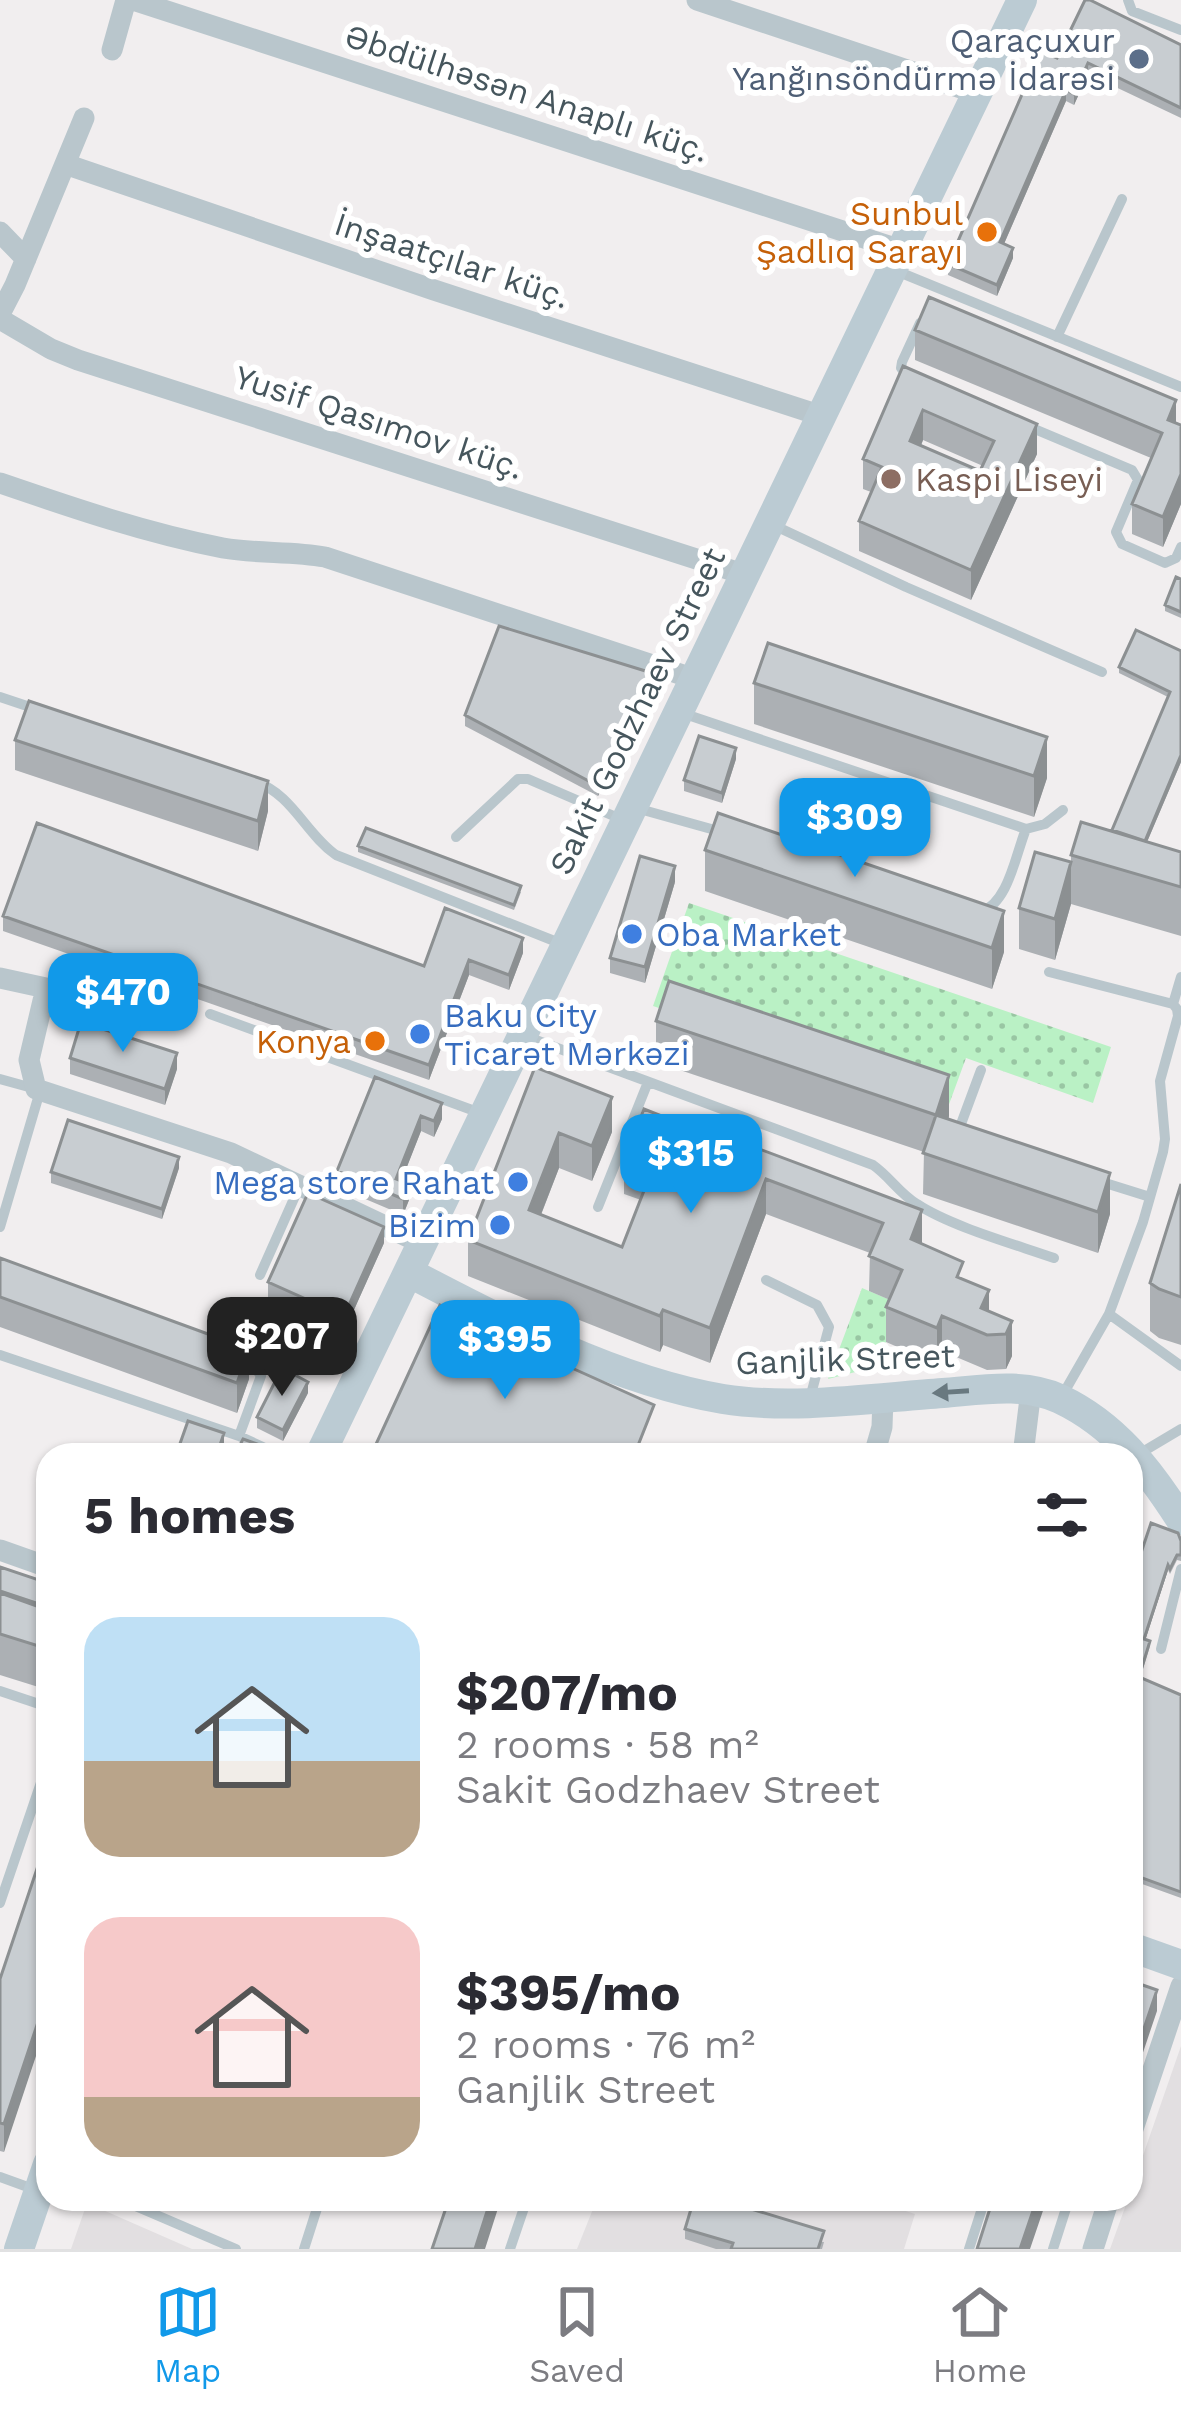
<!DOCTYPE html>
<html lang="en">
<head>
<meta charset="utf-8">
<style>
	:root { --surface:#fff; --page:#f2f2f3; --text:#2b2b33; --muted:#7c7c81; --line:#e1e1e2; --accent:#1199e9 }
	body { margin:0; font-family:"Work Sans",sans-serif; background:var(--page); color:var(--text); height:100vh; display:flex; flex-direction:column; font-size:45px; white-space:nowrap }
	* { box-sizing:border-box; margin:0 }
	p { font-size:39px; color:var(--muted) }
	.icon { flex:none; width:66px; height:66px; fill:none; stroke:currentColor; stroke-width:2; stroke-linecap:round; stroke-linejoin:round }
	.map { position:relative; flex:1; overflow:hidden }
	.sheet { position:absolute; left:36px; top:1443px; width:1107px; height:768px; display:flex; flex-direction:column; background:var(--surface); border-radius:36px; box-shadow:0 3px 9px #0004 }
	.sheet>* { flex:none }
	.price { position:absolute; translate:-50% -102px; padding:0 27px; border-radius:24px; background:var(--accent); color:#fff; font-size:39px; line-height:78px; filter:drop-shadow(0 3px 6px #0008) }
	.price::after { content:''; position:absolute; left:50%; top:72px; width:36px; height:27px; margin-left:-18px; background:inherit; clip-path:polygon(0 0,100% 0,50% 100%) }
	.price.active { background:#222; color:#fff }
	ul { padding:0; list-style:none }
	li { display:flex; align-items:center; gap:36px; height:300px; padding:0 48px }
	li span { display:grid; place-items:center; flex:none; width:336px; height:240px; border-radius:36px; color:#555 }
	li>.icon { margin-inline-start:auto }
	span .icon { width:144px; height:144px; fill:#fffc; stroke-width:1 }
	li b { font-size:51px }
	h2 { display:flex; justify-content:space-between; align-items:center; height:144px; padding:0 48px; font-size:51px }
	.tabs { display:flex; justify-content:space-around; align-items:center; height:168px; border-top:3px solid var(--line); background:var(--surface); font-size:33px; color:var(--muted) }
	.tabs a { display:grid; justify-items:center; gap:6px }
	.tabs .active { color:var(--accent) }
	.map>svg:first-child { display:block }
	.education { fill:#e2dfe1 }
	.park { fill:url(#park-dots) }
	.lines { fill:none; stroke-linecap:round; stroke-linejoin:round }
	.lane { stroke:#b9c6cc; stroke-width:10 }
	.street { stroke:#b9c6cc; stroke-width:21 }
	.secondary { stroke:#bbcbd3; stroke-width:30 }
	.wall { fill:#acb0b4; fill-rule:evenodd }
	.shaded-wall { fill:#8c9092 }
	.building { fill:#c8cdd1; stroke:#8c9092; stroke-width:3; fill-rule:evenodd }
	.oneway { fill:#697980 }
	.service-dot { fill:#5c6f8a; stroke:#fff; stroke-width:4.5 }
	.food-dot { fill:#e8710a; stroke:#fff; stroke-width:4.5 }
	.education-dot { fill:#8d6e63; stroke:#fff; stroke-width:4.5 }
	.shop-dot { fill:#3f7fe0; stroke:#fff; stroke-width:4.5 }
	.labels { text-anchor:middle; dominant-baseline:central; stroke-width:12; stroke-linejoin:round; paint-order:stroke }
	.service-label { font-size:33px; fill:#4e5e75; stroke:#fff; text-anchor:end }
	.street-label { font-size:33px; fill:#46565d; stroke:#fff }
	.food-label { font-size:33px; fill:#c56008; stroke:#fff; text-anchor:end }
	.education-label { font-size:33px; fill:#785e54; stroke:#fff; text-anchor:start }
	.shop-label { font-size:33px; fill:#366cbe; stroke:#fff; text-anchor:start }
</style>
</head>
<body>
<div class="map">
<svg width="1181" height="2249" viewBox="0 0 1181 2249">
	<defs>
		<pattern id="park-dots" width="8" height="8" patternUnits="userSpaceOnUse" patternTransform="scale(3)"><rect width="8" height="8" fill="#baf1c5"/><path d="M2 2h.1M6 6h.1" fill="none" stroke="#99c6a3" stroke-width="1.8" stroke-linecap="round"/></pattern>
	</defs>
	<rect width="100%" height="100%" fill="#f1eeef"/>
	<!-- education -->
	<path class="education" d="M1181,2046V2249H1110L1128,2199H1131V2190Z
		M597,2199H868L915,2214L904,2249H577Z
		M87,2203L192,2249H71Z"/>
	<!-- park -->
	<path class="park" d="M689,903L1111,1047L1093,1103L966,1058L948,1107L653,1006Z
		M862,1288L902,1305L886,1342L871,1368L828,1379Z"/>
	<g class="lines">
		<!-- lane -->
		<path class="lane" d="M1128,0L1132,11L1181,30
			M894,270L1181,387
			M1057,337L1122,199
			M908,376L901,368L902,362L920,323
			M1025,425L1132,470L1138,480L1116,532L1122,544L1165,563L1176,558L1181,547
			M771,524L906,587L1102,672
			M0,697L39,710
			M682,713L1026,829
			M256,782C292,794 306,834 336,855L562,944
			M636,808L722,832
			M456,837L518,779H528L623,820
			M980,913C1009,902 1015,856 1026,829L1045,824L1063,810
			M1049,972L1173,1004L1177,1009L1178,1016L1160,1081L1165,1139L1163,1152L1143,1222L1109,1314L1062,1396
			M1173,1004L1181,977
			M210,1014L483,1114
			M525,1036L873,1165C890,1177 900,1194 917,1204C950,1226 1014,1244 1054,1258
			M0,1079L36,1089L38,1098L0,1227
			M962,1132L961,1124L981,1070
			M1102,1182L1150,1197
			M598,1207L648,1082
			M260,1275L300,1185
			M766,1280L817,1305L829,1327L810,1398
			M1109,1314L1181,1366
			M0,1355L239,1436L280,1455
			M244,1359L264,1314
			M239,1360L256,1369L261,1376L239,1436
			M1139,1454L1181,1429
			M1161,1649L1181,1569
			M0,1691L48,1707
			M0,1903L48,1762
			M0,2177L36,2190
			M119,2199L236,2249
			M910,2199H919
			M304,2249L320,2199
			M510,2249L527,2199
			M969,2249L985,2199
			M1053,2249L1069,2199"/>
		<!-- street -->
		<path class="street" d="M133,0L901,250
			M697,0L976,93
			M112,50L126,0
			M65,164L434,290L819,415
			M0,232L26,259
			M0,314L15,285L84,118
			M0,319L51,349L78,360L743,574
			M0,483C73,508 146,533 223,548C257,554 291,551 325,557L695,679
			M0,978L78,995L143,1015
			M46,988L29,1060L36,1089L231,1153L423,1244
			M874,1455L882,1427L883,1397
			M1023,1455L1031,1390
			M0,1550L48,1567
			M1131,2135L1181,1986
			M1093,2249L1109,2199"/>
		<!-- secondary -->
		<path class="secondary" d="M410,1273C505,1323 616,1381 723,1399C792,1410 873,1398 943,1393C981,1390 1024,1382 1060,1399C1115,1425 1149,1470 1181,1520
			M320,1455L1022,0
			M1131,1947L1181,1965
			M19,2249L48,2164"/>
	</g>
	<!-- wall -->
	<path class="wall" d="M1181,45V118L1088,74L1074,105L1066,101L1004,244L1013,258L997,296L948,275V264L1057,58Z
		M915,330L1181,425V504L1163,547L1132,534V504L1151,458L915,360Z
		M903,366L1037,454L971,600L859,551V521L871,492L863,489V459ZM923,440L983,466L980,471L921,446Z
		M1181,579V618L1165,611V605Z
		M1181,651V762L1147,842L1181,852V936L1071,904L1055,960L1019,949V908L1071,862V855L1112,831L1168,697L1119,673V667Z
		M754,683L1047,778L1034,817L754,724Z
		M652,684L598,796L465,726V715Z
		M15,740L268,811L258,851L15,770Z
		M736,759L722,803L684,791V780Z
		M358,846L521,892L514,910L358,852Z
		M705,850L1004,952L992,989L705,891Z
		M675,882L645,983L610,973V958Z
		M3,916L424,966L523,953L509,990L469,975L429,1080L3,931Z
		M656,1021L949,1116V1119L1110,1214L1098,1253L923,1194L924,1152L656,1062Z
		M70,1058L177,1069L165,1105L70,1074Z
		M535,1067L612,1132L592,1181L559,1168L541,1215L622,1247L641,1200L624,1194V1159L745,1149L922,1244L963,1279L989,1311L1012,1321V1356L1006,1369L987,1370L942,1351L937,1364L886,1342V1307L890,1300L869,1291L870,1253L766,1214L710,1363L663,1345L660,1352L468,1276V1240Z
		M375,1077L442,1119L434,1137L421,1131L401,1181L409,1200L403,1215L337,1187V1171Z
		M179,1168L162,1219L51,1183V1172Z
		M1181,1184V1345L1159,1338L1150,1331V1283Z
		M384,1243L344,1332L268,1298V1282Z
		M0,1258L249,1379L237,1413L0,1327Z
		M308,1393L283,1441L257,1428V1417Z
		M1181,1541V1561L1177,1560L1170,1574L1168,1570L1145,1639L1150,1646L1140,1678L1181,1695V1898L1131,1880V1569L1135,1571Z
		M0,1567L48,1583V1690L0,1675Z
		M48,1836L4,2152L0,2151V1979Z
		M685,2229L824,2242L822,2249H716L685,2239Z"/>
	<!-- shaded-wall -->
	<path class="shaded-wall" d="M1088,63V74L1074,105V94Z
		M1066,90V101L1000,253V242Z
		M1013,248V258L997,296V285Z
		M1176,400V430L1168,420Z
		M923,410V440L910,471V441Z
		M1037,424V454L971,600V570Z
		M1181,474V504L1163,547V517Z
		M652,673V684L598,796V786Z
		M1047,737V778L1034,817V776Z
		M736,748V759L722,803V793Z
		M1181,755V762L1144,849V843Z
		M268,781V811L258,851V821Z
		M1071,862V904L1055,960V919Z
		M675,866V882L645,983V967Z
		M1004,911V952L992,989V948Z
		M523,938V953L509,990V975Z
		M469,960V975L429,1080V1065Z
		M177,1053V1069L165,1105V1089Z
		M949,1075V1116L936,1156V1115Z
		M612,1097V1132L592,1181V1146Z
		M442,1103V1119L434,1137V1121Z
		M421,1116V1131L396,1195V1179Z
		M559,1133V1168L529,1245V1210Z
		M179,1157V1168L162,1219V1209Z
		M1110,1173V1214L1098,1253V1212Z
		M766,1179V1214L710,1363V1328Z
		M409,1184V1200L403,1215V1199Z
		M922,1210V1245L911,1239Z
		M384,1227V1243L344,1332V1316Z
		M989,1290V1325L981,1308Z
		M663,1310V1345L660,1352V1316Z
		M942,1316V1351L937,1364V1328Z
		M1012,1321V1356L1006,1369V1334Z
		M249,1349V1379L237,1413V1383Z
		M308,1382V1393L283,1441V1430Z
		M224,1433V1449L222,1455H217Z
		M1168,1565V1570L1144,1644V1639Z
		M1157,1990V2011L1131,2088V2067Z
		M48,1992V2020L4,2152V2124Z
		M491,2199H501L485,2249H475Z
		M1037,2199H1047L1030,2249H1020Z"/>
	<!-- building -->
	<path class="building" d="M1085,0H1090L1181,45V108L1088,63L1074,94L1066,90L1000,242L1013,248L997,285L948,264L1041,51L1057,58Z
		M929,297L1176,400L1168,420L1181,425V474L1163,517L1132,504L1162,433L915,330Z
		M903,366L1037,424L971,570L859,521L882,467L863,459ZM923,410L994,441L980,471L910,441Z
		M1176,577L1181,579V612L1165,605Z
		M499,626L652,673L598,786L465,715Z
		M1136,630L1181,651V755L1145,841L1112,830L1170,692L1119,667Z
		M768,643L1047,737L1034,776L754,683Z
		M29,701L268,781L258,821L15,740Z
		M699,736L736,748L722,793L684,780Z
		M718,813L1004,911L992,948L705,850Z
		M1081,822L1181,852V887L1071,855Z
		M37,823L424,966L445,908L523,938L509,975L469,960L429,1065L3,916Z
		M366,828L521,886L514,905L358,846Z
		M1035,852L1071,862L1055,919L1019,908Z
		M640,856L675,866L645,967L610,958Z
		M669,981L949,1075L936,1115L656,1021Z
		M81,1022L177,1053L165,1089L70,1058Z
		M535,1067L612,1097L592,1146L559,1133L529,1210L622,1247L652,1170L624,1159L644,1109L745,1149L746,1144L922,1210L911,1239L963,1262L957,1277L989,1290L981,1308L1012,1321L1006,1334L987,1335L942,1316L937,1328L886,1307L902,1270L869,1256L883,1223L766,1179L710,1328L663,1310L660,1316L468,1240Z
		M375,1077L442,1103L434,1121L421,1116L396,1179L409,1184L403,1199L337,1171Z
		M936,1115L1110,1173L1098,1212L923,1153Z
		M68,1120L179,1157L162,1209L51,1172Z
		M1181,1184V1297L1159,1289L1150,1283Z
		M308,1193L384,1227L344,1316L268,1282Z
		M0,1258L249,1349L237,1383L0,1297Z
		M440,1305L514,1342L654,1405L639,1443L668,1455H371Z
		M282,1368L308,1382L283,1430L257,1417Z
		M188,1421L224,1433L217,1454L218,1455H176Z
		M243,1439L285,1454L284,1455H235Z
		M1151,1523L1178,1533L1181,1541V1555H1177L1170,1569L1168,1565L1144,1639L1150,1641L1139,1677L1181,1695V1892L1131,1874V1569L1135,1571Z
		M0,1567L48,1583V1607L0,1591Z
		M0,1593L48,1610V1649L0,1634Z
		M48,1836V1992L4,2124L0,2123V1979Z
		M1131,1981L1157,1990L1131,2067Z
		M449,2199H491L475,2249H432Z
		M694,2199H718L824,2231L818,2249H731L733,2243L685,2229Z
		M993,2199H1037L1020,2249H977Z"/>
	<!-- one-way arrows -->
	<defs><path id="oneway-solid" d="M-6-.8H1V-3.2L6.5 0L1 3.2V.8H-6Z" transform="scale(3)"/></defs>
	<use class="oneway" href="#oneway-solid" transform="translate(951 1392) rotate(176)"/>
	<!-- markers -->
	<circle class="service-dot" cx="1139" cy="59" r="12"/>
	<g class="food-dot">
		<circle cx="987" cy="232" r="12"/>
		<circle cx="375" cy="1041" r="12"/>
	</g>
	<circle class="education-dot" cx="891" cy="479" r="12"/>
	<g class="shop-dot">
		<circle cx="632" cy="934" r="12"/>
		<circle cx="420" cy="1034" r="12"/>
		<circle cx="518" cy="1182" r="12"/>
		<circle cx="500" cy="1225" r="12"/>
	</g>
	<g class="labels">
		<!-- service labels -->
		<g class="service-label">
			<text x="1115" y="40">Qaraçuxur<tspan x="1115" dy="38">Yanğınsöndürmə İdarəsi</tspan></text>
		</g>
		<!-- street labels -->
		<g class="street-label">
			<text transform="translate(527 93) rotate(18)">Əbdülhəsən Anaplı küç.</text>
			<text transform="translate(452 260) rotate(18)">İnşaatçılar küç.</text>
			<text transform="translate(379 422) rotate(18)">Yusif Qasımov küç.</text>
			<text transform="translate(637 711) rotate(-64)">Sakit Godzhaev Street</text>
			<text transform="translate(845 1359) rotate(-2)">Ganjlik Street</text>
		</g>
		<!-- food labels -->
		<g class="food-label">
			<text x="963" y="213">Sunbul<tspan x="963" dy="38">Şadlıq Sarayı</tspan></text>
			<text x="351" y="1041">Konya</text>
		</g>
		<!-- education labels -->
		<g class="education-label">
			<text x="915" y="479">Kaspi Liseyi</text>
		</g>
		<!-- shop labels -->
		<g class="shop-label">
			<text x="656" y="934">Oba Market</text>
			<text x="444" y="1015">Baku City<tspan x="444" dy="38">Ticarət Mərkəzi</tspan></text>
			<text x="494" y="1182" text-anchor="end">Mega store Rahat</text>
			<text x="476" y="1225" text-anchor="end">Bizim</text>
		</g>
	</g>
</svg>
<b class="price" style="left:855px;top:880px">$309</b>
<b class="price" style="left:123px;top:1055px">$470</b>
<b class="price" style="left:691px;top:1216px">$315</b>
<b class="price active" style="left:282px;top:1399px">$207</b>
<b class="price" style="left:505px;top:1402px">$395</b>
<section class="sheet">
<h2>5 homes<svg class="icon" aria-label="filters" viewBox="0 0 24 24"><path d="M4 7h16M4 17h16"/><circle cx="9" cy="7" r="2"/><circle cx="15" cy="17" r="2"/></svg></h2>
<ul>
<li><span style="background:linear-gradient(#bfe0f5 60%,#b9a48a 0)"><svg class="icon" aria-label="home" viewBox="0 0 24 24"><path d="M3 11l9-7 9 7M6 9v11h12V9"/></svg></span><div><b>$207/mo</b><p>2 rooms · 58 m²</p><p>Sakit Godzhaev Street</p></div></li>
<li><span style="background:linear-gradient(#f6c9c9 75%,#b9a48a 0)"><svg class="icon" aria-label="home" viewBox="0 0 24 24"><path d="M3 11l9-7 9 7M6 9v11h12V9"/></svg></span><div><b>$395/mo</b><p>2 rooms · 76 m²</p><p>Ganjlik Street</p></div></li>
</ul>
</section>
</div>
<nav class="tabs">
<a class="active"><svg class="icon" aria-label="map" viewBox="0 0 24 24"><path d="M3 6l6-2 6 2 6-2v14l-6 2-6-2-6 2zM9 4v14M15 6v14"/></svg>Map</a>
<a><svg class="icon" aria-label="saved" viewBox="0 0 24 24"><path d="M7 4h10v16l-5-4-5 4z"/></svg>Saved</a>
<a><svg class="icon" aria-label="home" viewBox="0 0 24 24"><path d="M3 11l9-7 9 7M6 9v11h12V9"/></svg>Home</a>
</nav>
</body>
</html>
